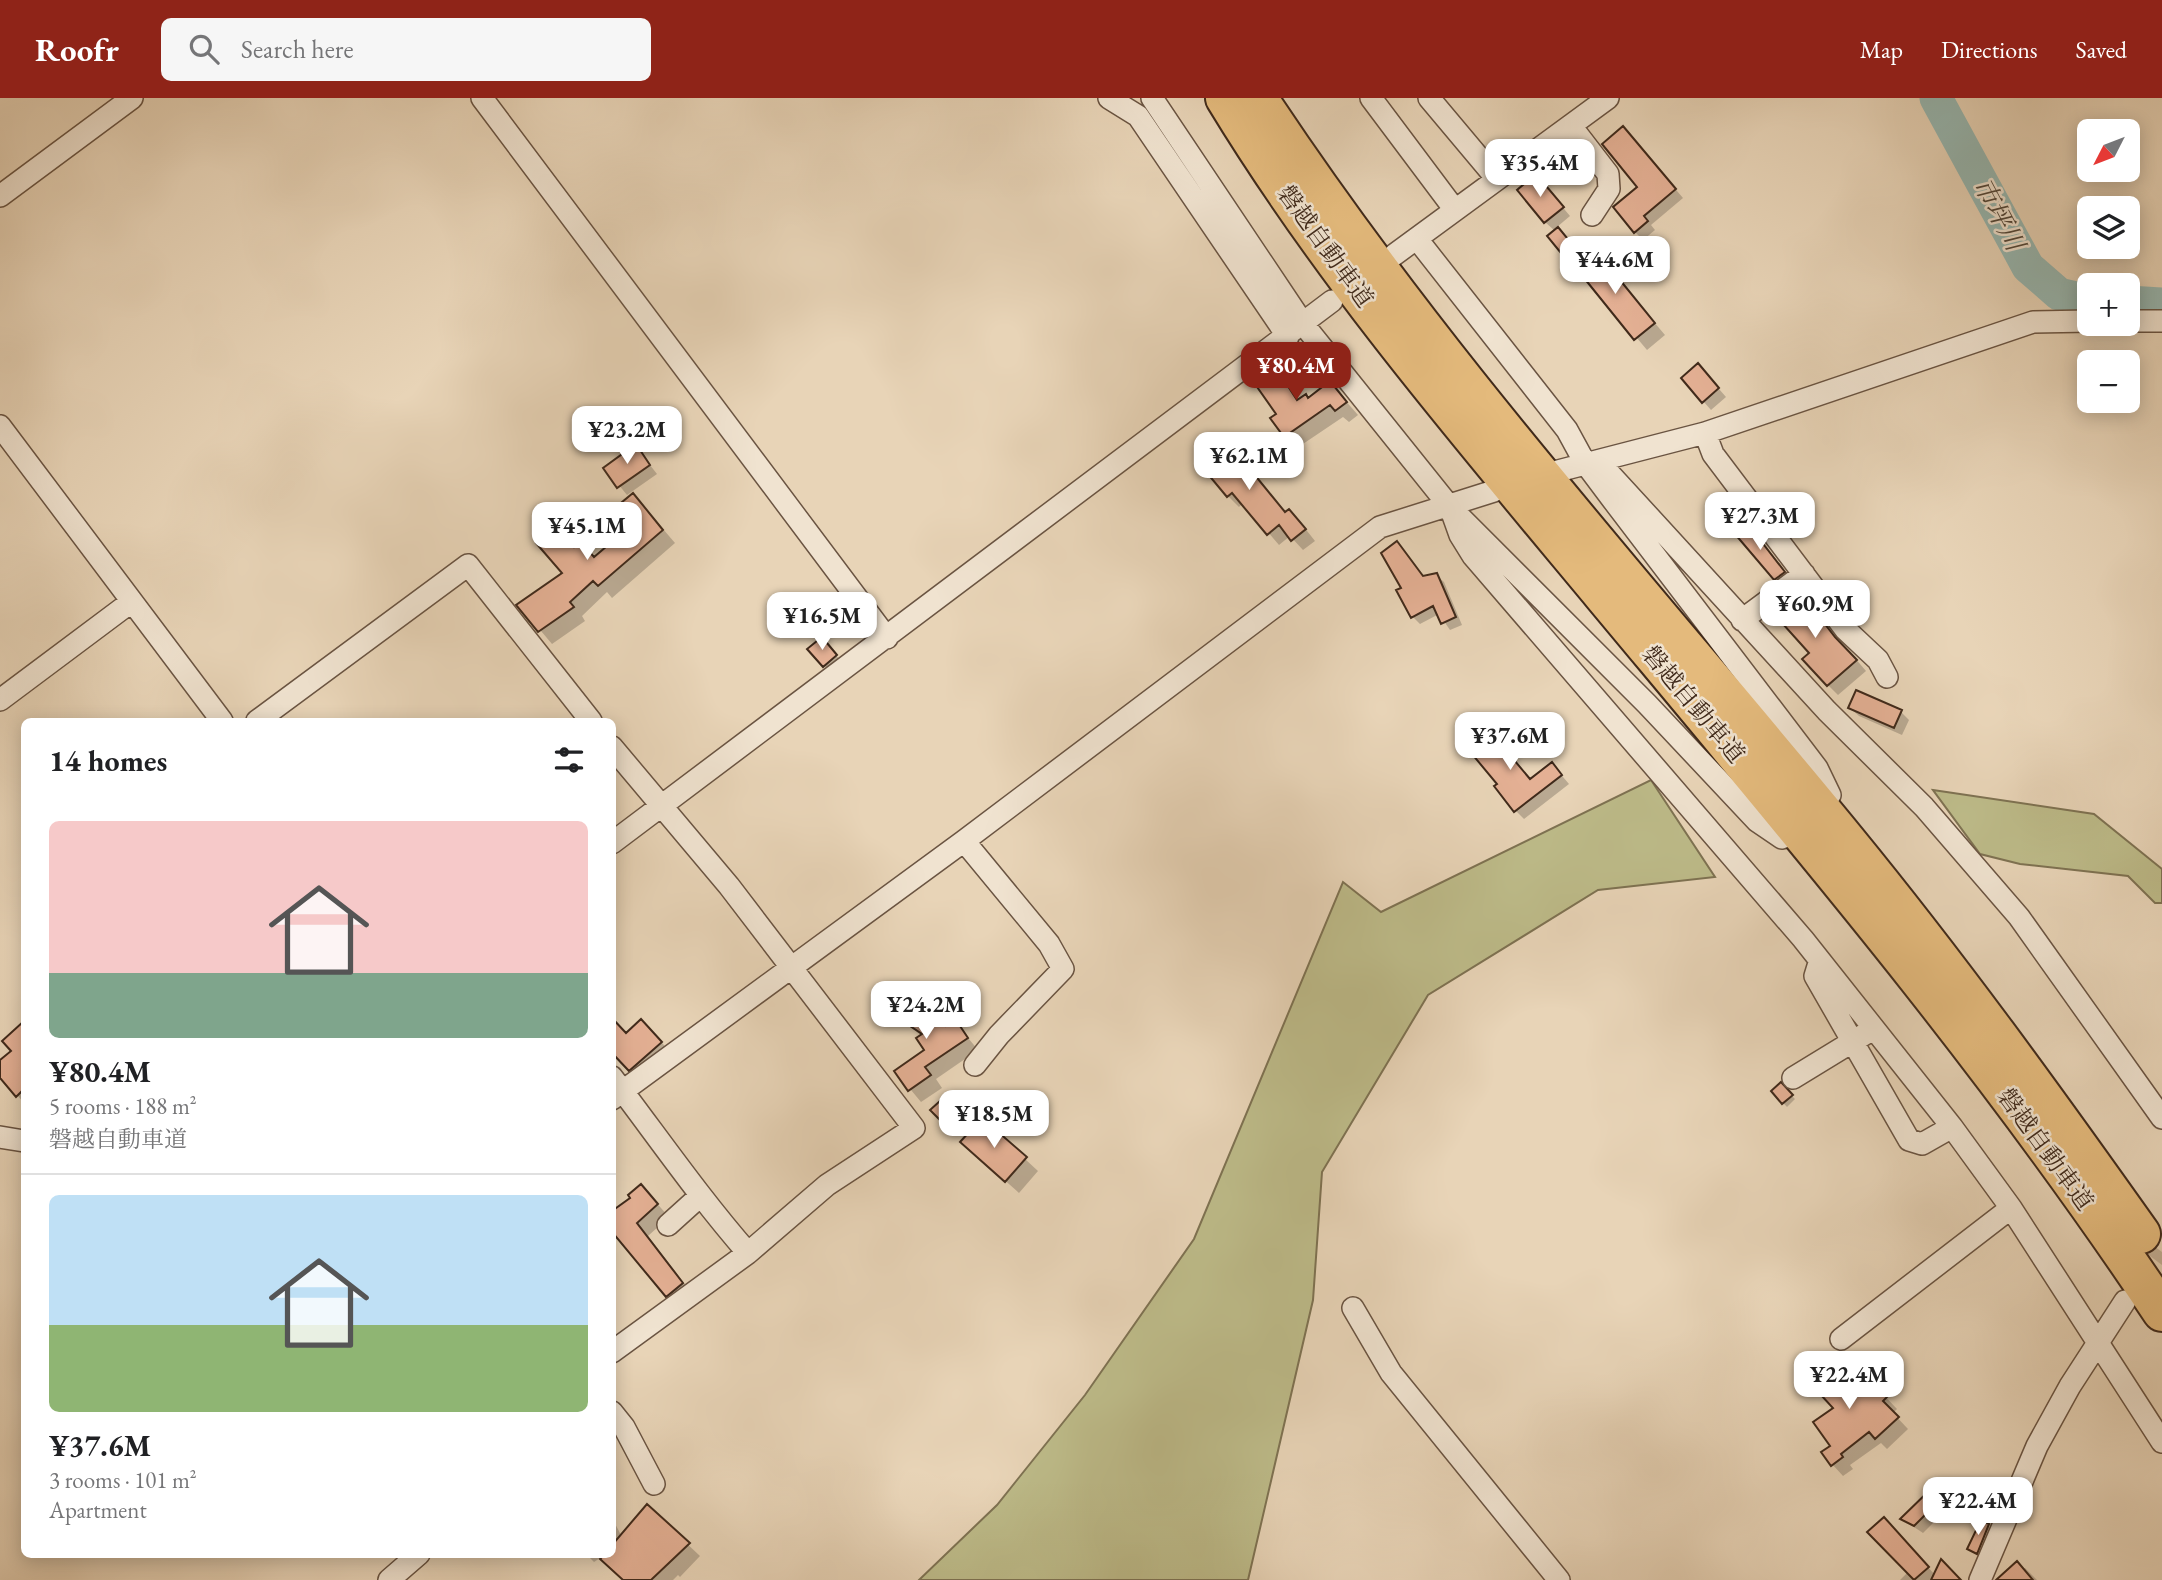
<!DOCTYPE html>
<html lang="en">
<head>
<meta charset="utf-8">
<style>
	:root { --surface:#fff; --page:#f6f6f6; --text:#202124; --muted:#757577; --line:#e0e0e0; --accent:#8f2418 }
	body { margin:0; font-family:"EB Garamond","Noto Serif JP",serif; background:var(--page); color:var(--text); height:100vh; display:flex; flex-direction:column; font-size:26px; white-space:nowrap }
	* { box-sizing:border-box; margin:0 }
	p { font-size:23px; color:var(--muted) }
	.icon { flex:none; width:38px; height:38px; fill:none; stroke:currentColor; stroke-width:2; stroke-linecap:round; stroke-linejoin:round }
	.map { position:relative; flex:1; overflow:hidden }
	.panel { position:absolute; left:21px; top:620px; width:595px; height:840px; display:flex; flex-direction:column; background:var(--surface); border-radius:10px; box-shadow:0 4px 18px #0003 }
	.panel>* { flex:none }
	.needle { width:46px; rotate:228deg }
	.fabs { position:absolute; left:2077px; top:21px; display:grid; gap:14px }
	.fabs a { display:grid; place-items:center; width:63px; height:63px; border-radius:10px; background:var(--surface); box-shadow:0 4px 18px #0003; font-size:35px }
	.price { position:absolute; translate:-50% -60px; padding:0 16px; border-radius:14px; background:#fff; color:#222; font-size:23px; line-height:46px; filter:drop-shadow(0 2px 4px #0008) }
	.price::after { content:''; position:absolute; left:50%; top:42px; width:21px; height:16px; margin-left:-10px; background:inherit; clip-path:polygon(0 0,100% 0,50% 100%) }
	.price.on { background:var(--accent); color:#fff }
	ul { padding:0; list-style:none }
	li { display:grid; align-content:center; gap:14px; height:371px; padding:0 28px }
	li+li { border-top:2px solid var(--line) }
	li span { display:grid; place-items:center; height:217px; border-radius:10px; color:#555 }
	li>.icon { margin-inline-start:auto }
	span .icon { width:126px; height:126px; fill:#fffc; stroke-width:1 }
	li b { font-size:30px }
	h2 { display:flex; justify-content:space-between; align-items:center; height:84px; padding:0 28px; font-size:30px }
	header { display:flex; align-items:center; gap:42px; box-sizing:border-box; height:98px; padding:0 35px; background:var(--accent); color:#fff }
	header strong { font-size:33px }
	nav { display:flex; gap:38px; margin-inline-start:auto; font-size:24px }
	.search { width:490px; height:63px; background:var(--page); display:flex; align-items:center; gap:18px; box-sizing:border-box; padding:0 24px; border-radius:10px; color:var(--muted); font-size:26px }
	.map>svg:first-child { display:block }
	.green { fill:#bdbb89; stroke:#7e7252; stroke-width:2 }
	.shadow { fill:#0003 }
	.lines { fill:none; stroke-linecap:round; stroke-linejoin:round }
	.river { stroke:#97b8b2; stroke-width:33 }
	.building { fill:#e4b094; stroke:#402a1b; stroke-width:2 }
	.street-tunnel { stroke:#c6b298; stroke-width:21; stroke-dasharray:21 10; stroke-linecap:butt }
	.street-casing { stroke:#6a5442; stroke-width:24 }
	.highway-casing { stroke:#402a1b; stroke-width:42 }
	.street { stroke:#f0e3d0; stroke-width:21 }
	.highway { stroke:#e4ba7c; stroke-width:38 }
	.labels { text-anchor:middle; dominant-baseline:central; stroke-width:5; stroke-linejoin:round; paint-order:stroke }
	.street-label { font-size:24px; fill:#402a1b; stroke:#f0e3d0 }
	.water-label { font-size:26px; font-style:italic; fill:#514639; stroke:#f0e3d0 }
</style>
</head>
<body>
<header>
<strong>Roofr</strong>
<div class="search"><svg class="icon" aria-label="search" viewBox="0 0 24 24"><circle cx="10" cy="10" r="6"/><path d="M15 15l6 6"/></svg>Search here</div>
<nav><a>Map</a><a>Directions</a><a>Saved</a></nav>
</header>
<div class="map">
<svg width="2162" height="1482" viewBox="0 0 2162 1482">
	<rect width="100%" height="100%" fill="#e8d4b7"/>
	<filter id="stains"><feTurbulence type="fractalNoise" baseFrequency=".00286" numOctaves="4"/><feColorMatrix values="0 0 0 0 .2 0 0 0 0 .09 0 0 0 0 .02 0 0 0 .5 -.17"/></filter>
	<radialGradient id="worn" r=".72"><stop offset=".6" stop-color="#630" stop-opacity="0"/><stop offset="1" stop-color="#630" stop-opacity=".3"/></radialGradient>
	<!-- green -->
	<path class="green" d="M1651,682L1715,779L1598,792L1428,897L1322,1074L1313,1202L1248,1482H919L997,1407L1085,1297L1194,1141L1343,784L1381,814Z
		M1933,692L2094,716L2162,771V805H2155L2128,778L2020,766L1980,756Z"/>
	<!-- shadow -->
	<path class="shadow" d="M1631,39L1683,100L1651,127L1655,132L1643,142L1635,134L1639,89Z
		M1544,87L1570,118L1557,129L1575,150L1566,157L1549,138L1555,133L1545,124Z
		M1574,165L1616,187L1620,184L1665,237L1647,252Z
		M1277,274L1300,302H1308L1330,285L1358,317L1349,324L1343,319L1297,350L1285,338L1278,317Z
		M1706,276L1726,299L1711,312L1703,303Z
		M636,349L657,376L627,397L605,370Z
		M1231,357L1286,415L1289,413L1300,424L1315,443L1303,452L1290,438L1279,447L1243,405L1239,409L1228,398Z
		M645,410L675,445L612,500L607,494L582,518L585,523L552,546L519,507L565,475L574,451L595,460L622,437Z
		M1747,427L1792,483L1784,489L1776,480Z
		M1397,446L1425,479L1436,477L1444,484L1462,527L1450,532L1439,516L1420,526L1413,519Z
		M1801,497L1866,573L1838,597L1828,587L1811,555Z
		M830,550L844,567L832,576L810,551Z
		M1850,610L1901,614L1909,622L1902,637L1859,618Z
		M1552,666L1569,686L1524,721L1516,713L1531,682Z
		M894,916L947,930L955,924L978,952L936,981L942,990L921,1004L896,974L927,953L922,938Z
		M21,929L24,933V1005L0,977L13,953Z
		M654,936L673,957L642,984L630,971L627,937Z
		M1781,987L1795,1001L1787,1009L1773,994Z
		M948,997L967,1016L951,1031L933,1012Z
		M975,1056L1025,1061L1038,1073L1019,1095Z
		M653,1101L669,1119L648,1138L694,1198L679,1210L612,1130Z
		M1840,1280L1874,1294L1878,1291L1897,1311L1893,1315L1908,1331L1887,1351L1881,1345L1850,1367L1853,1371L1843,1378L1832,1366Z
		M1933,1391L1950,1408L1923,1435L1902,1421Z
		M647,1408L700,1458L680,1479L678,1477L673,1482H624L600,1460L594,1464L586,1456H612V1420L621,1437Z
		M1982,1424L1997,1436L1985,1463L1969,1451Z
		M1893,1430L1935,1477L1959,1482H1900L1907,1475Z
		M2025,1470L2037,1482H2011L2023,1472Z"/>
	<g class="lines">
		<!-- river -->
		<path class="river" d="M1936,0L2028,169L2059,196L2090,203
			M2128,204L2162,206"/>
	</g>
	<!-- building -->
	<path class="building" d="M1623,28L1676,91L1644,118L1648,123L1634,135L1613,109L1637,89L1602,46Z
		M1536,76L1564,109L1544,125L1517,92Z
		M1558,129L1572,146L1561,155L1547,138Z
		M1587,152L1615,186L1620,182L1655,225L1634,242L1572,165Z
		M1698,265L1719,290L1702,305L1681,280Z
		M1277,271L1297,302L1306,296L1308,300L1330,283L1347,304L1335,313L1330,307L1284,339L1270,320L1276,316L1255,286Z
		M1220,344L1240,369L1245,365L1285,414L1289,411L1306,431L1291,443L1279,427L1267,437L1232,395L1227,399L1197,363Z
		M636,346L650,367L617,390L603,370Z
		M633,395L663,432L598,488L593,483L570,504L574,509L538,534L516,507L562,475L536,445L554,428L574,449L580,443L594,459L620,437L604,419Z
		M1747,425L1785,474L1774,482L1735,436Z
		M1397,443L1423,478L1437,475L1456,519L1441,526L1433,508L1411,520L1396,492L1401,490L1381,455Z
		M1801,495L1835,539L1857,562L1827,588L1802,561L1809,555L1773,515Z
		M822,539L837,557L823,569L807,551Z
		M1856,592L1902,612L1894,630L1848,610Z
		M1489,632L1530,681L1552,664L1562,677L1514,714L1494,688L1497,686L1467,650Z
		M914,897L939,924L942,922L946,928L956,922L968,940L925,969L931,977L908,993L894,973L924,952L916,940L922,936L892,916Z
		M612,920L626,935L641,921L662,944L629,973L612,955Z
		M24,923V991L16,999L0,980V962L11,953L2,943Z
		M1781,984L1793,997L1782,1006L1771,993Z
		M949,995L960,1006L942,1024L930,1012Z
		M982,1020L1027,1059L1005,1084L960,1044Z
		M641,1086L658,1106L637,1125L683,1185L666,1199L612,1134V1113L630,1100L628,1097Z
		M1825,1263L1839,1278L1848,1270L1863,1287L1867,1284L1874,1292L1878,1289L1887,1299L1883,1303L1899,1319L1875,1341L1869,1334L1841,1356L1843,1359L1831,1368L1821,1354L1830,1348L1813,1324L1833,1310L1810,1285L1815,1281L1811,1276Z
		M1933,1389L1943,1399L1914,1428L1900,1421Z
		M647,1406L690,1445L651,1482H623L600,1461L605,1456H612V1447Z
		M1884,1419L1929,1469L1914,1482L1867,1434Z
		M1981,1422L1989,1426L1977,1456L1967,1451Z
		M1941,1461L1961,1482H1931Z
		M2017,1463L2033,1482H1996Z"/>
	<g class="lines">
		<!-- street-tunnel -->
		<path class="street-tunnel" d="M2137,1187L2162,1154"/>
		<defs>
			<path id="street" d="M482,0L887,540
				M1109,0L1138,18L1288,239
				M1152,0L1304,227L1450,409L1460,437L1473,458L1803,841L1952,1029L2011,1110L2162,1344
				M1371,0L1455,112
				M1429,0L1497,81
				M1571,28L1608,76L1609,91L1592,117
				M0,98L132,0
				M1417,141L1567,332L1585,365L1612,401L1817,670L1830,697
				M1394,157L1608,0
				M2128,223H2162
				M0,328L222,623
				M1705,335L1713,356L1845,531L1878,562L1887,579
				M1585,365L1600,368L1609,375L1827,613L1924,709L2019,819L2162,1020
				M1558,373L1705,335L2033,224L2090,223
				M1457,416L1647,606L1757,723L1782,740
				M1742,522L1804,476
				M0,602L131,504
				M257,623L468,467L591,623
				M612,649L729,788L914,1030L827,1087L748,1155L612,1254
				M964,743L1049,846L1063,871L999,937L975,967
				M612,745L1332,203
				M1819,865L1815,878L1909,1042L1922,1046L1952,1029
				M612,979C657,1038 699,1099 748,1155
				M1793,980L1865,936
				M612,1001L964,743L1380,429L1494,393
				M0,1039L24,1043
				M668,1127L699,1099
				M1353,1210L1391,1275L1559,1482
				M1841,1241L2011,1110
				M612,1314L624,1329L654,1386
				M389,1482L419,1456
				M1980,1482L2037,1348L2070,1288L2125,1203"/>
			<path id="highway" d="M1225,0C1333,178 1470,337 1603,497C1797,730 1994,961 2162,1214
				M1258,0C1432,264 1646,498 1846,742C1950,869 2046,1002 2141,1136"/>
		</defs>
		<!-- street casing -->
		<use href="#street" class="street-casing"/>
		<!-- highway casing -->
		<use href="#highway" class="highway-casing"/>
		<!-- street -->
		<use href="#street" class="street"/>
		<!-- highway -->
		<use href="#highway" class="highway"/>
	</g>
	<g class="labels">
		<!-- street labels -->
		<g class="street-label">
			<text transform="translate(1326 148) rotate(54)">磐越自動車道</text>
			<text transform="translate(1694 606) rotate(50)">磐越自動車道</text>
			<text transform="translate(2046 1051) rotate(54)">磐越自動車道</text>
		</g>
		<!-- water labels -->
		<g class="water-label">
			<text transform="translate(1999 116) rotate(62)">市坪川</text>
		</g>
	</g>
	<rect width="100%" height="100%" filter="url(#stains)"/>
	<rect width="100%" height="100%" fill="url(#worn)"/>
</svg>
<div class="fabs">
<a><svg class="needle" viewBox="-14 -14 28 28"><path d="M0-13l5 13h-10z" fill="#e53935"/><path d="M0 13l5-13h-10z" fill="#757577"/></svg></a>
<a><svg class="icon" aria-label="layers" viewBox="0 0 24 24"><path d="M12 4l9 5-9 5-9-5zM3 14l9 5 9-5"/></svg></a>
<a>+</a>
<a>−</a>
</div>
<b class="price" style="left:1540px;top:101px">¥35.4M</b>
<b class="price" style="left:1615px;top:198px">¥44.6M</b>
<b class="price on" style="left:1296px;top:304px">¥80.4M</b>
<b class="price" style="left:627px;top:368px">¥23.2M</b>
<b class="price" style="left:1249px;top:394px">¥62.1M</b>
<b class="price" style="left:1760px;top:454px">¥27.3M</b>
<b class="price" style="left:587px;top:464px">¥45.1M</b>
<b class="price" style="left:1815px;top:542px">¥60.9M</b>
<b class="price" style="left:822px;top:554px">¥16.5M</b>
<b class="price" style="left:1510px;top:674px">¥37.6M</b>
<b class="price" style="left:926px;top:943px">¥24.2M</b>
<b class="price" style="left:994px;top:1052px">¥18.5M</b>
<b class="price" style="left:1849px;top:1313px">¥22.4M</b>
<b class="price" style="left:1978px;top:1439px">¥22.4M</b>
<section class="panel">
<h2>14 homes<svg class="icon" aria-label="filters" viewBox="0 0 24 24"><path d="M4 7h16M4 17h16"/><circle cx="9" cy="7" r="2"/><circle cx="15" cy="17" r="2"/></svg></h2>
<ul>
<li><span style="background:linear-gradient(#f6c9c9 70%,#7fa58c 0)"><svg class="icon" aria-label="home" viewBox="0 0 24 24"><path d="M3 11l9-7 9 7M6 9v11h12V9"/></svg></span><div><b>¥80.4M</b><p>5 rooms · 188 m²</p><p>磐越自動車道</p></div></li>
<li><span style="background:linear-gradient(#bfe0f5 60%,#8fb573 0)"><svg class="icon" aria-label="home" viewBox="0 0 24 24"><path d="M3 11l9-7 9 7M6 9v11h12V9"/></svg></span><div><b>¥37.6M</b><p>3 rooms · 101 m²</p><p>Apartment</p></div></li>
</ul>
</section>
</div>
</body>
</html>
